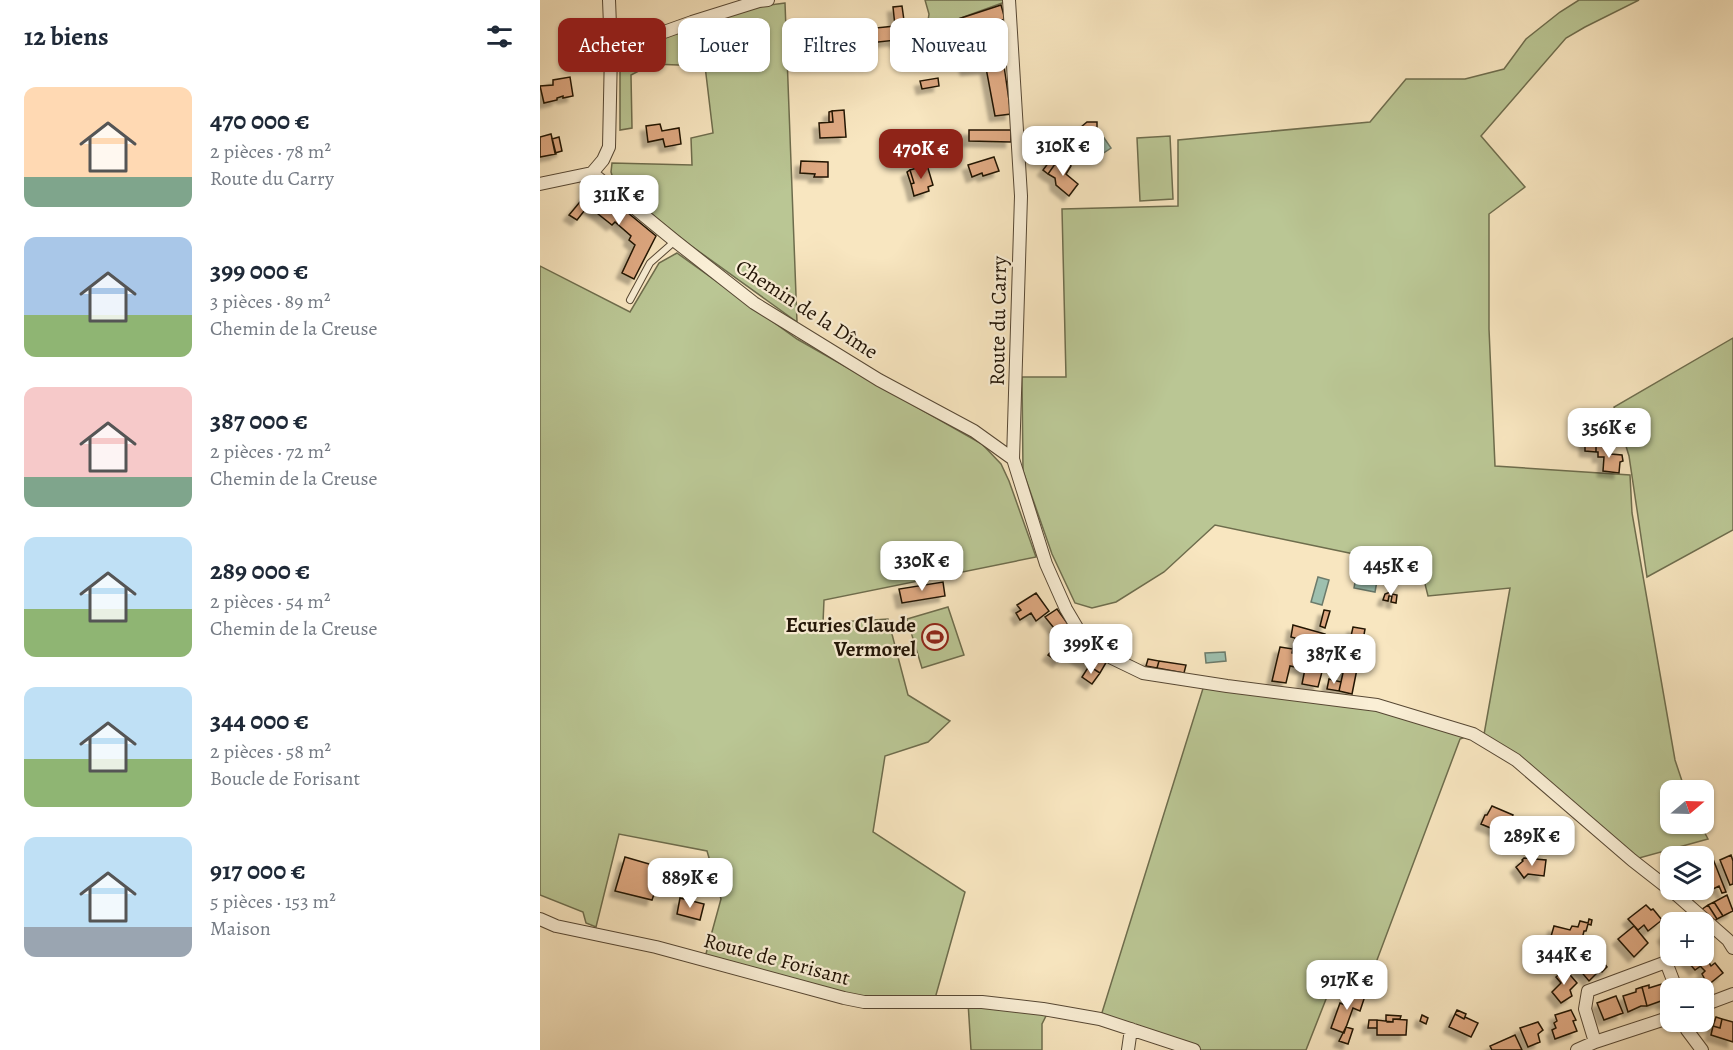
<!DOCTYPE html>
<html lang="fr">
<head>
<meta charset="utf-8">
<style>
	:root { --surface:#fff; --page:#f6f6f7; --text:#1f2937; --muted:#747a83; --accent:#8f2418 }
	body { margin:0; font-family:Alegreya,serif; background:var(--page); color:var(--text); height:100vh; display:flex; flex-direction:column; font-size:22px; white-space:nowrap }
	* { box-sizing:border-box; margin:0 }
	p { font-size:20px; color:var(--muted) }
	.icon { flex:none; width:33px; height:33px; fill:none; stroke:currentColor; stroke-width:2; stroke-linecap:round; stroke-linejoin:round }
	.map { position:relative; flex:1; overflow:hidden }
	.panel { display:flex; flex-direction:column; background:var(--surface); width:540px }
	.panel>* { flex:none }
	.guide { position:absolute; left:18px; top:18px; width:570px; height:54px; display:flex; gap:12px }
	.needle { width:39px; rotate:71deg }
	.controls { position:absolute; left:1120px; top:780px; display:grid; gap:12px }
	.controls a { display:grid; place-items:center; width:54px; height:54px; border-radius:12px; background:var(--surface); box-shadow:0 2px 4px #0004; font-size:30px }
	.price { position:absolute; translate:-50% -51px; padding:0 14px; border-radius:12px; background:#fff; color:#222; font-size:20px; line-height:39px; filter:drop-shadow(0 2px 3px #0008) }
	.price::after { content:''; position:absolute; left:50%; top:36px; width:18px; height:14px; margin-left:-9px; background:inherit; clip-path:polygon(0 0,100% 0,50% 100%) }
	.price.active { background:var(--accent); color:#fff }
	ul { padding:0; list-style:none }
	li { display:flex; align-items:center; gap:18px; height:150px; padding:0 24px }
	li span { display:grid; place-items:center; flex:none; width:168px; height:120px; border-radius:12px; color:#555 }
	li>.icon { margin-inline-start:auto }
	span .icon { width:72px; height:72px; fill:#fffc; stroke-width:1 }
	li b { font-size:26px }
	h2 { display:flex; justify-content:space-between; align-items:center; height:72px; padding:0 24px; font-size:26px }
	.tag { padding:0 21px; border-radius:12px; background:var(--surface); box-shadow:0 2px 4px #0004; font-size:21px; line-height:54px }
	.tag.active { background:var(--accent); color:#fff }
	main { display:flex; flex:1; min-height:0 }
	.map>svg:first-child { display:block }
	.green { fill:#bac694; stroke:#6e6d4d; stroke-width:1.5 }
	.water { fill:#9ec0af; stroke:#6c7b6b; stroke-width:1.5 }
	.building { fill:#dfa982; stroke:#211406; stroke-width:1.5; filter:url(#shadow) }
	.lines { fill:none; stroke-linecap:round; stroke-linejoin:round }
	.service-casing { stroke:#574834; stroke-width:8 }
	.minor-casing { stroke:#574834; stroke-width:14 }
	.service { stroke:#faefd6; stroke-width:6 }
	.minor { stroke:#faefd6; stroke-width:12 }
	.labels { text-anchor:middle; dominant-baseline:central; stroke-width:4.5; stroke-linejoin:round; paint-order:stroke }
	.street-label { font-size:21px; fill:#211406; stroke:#faefd6 }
	.poi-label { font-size:21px; font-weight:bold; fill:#211406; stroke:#faefd6; text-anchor:end }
</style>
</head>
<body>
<main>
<section class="panel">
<h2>12 biens<svg class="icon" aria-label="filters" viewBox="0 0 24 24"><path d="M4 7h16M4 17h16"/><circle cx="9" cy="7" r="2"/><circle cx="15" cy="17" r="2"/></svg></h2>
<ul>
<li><span style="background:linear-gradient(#ffd9b3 75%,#7fa58c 0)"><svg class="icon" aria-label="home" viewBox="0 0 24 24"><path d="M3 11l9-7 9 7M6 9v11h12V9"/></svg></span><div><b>470 000 €</b><p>2 pièces · 78 m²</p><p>Route du Carry</p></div></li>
<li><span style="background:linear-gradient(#a9c7e8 65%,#8fb573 0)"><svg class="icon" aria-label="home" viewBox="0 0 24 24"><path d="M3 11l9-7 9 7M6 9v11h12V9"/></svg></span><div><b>399 000 €</b><p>3 pièces · 89 m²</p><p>Chemin de la Creuse</p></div></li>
<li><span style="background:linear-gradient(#f6c9c9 75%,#7fa58c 0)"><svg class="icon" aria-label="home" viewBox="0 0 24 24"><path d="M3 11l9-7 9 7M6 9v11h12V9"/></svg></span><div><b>387 000 €</b><p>2 pièces · 72 m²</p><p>Chemin de la Creuse</p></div></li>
<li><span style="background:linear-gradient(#bfe0f5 60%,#8fb573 0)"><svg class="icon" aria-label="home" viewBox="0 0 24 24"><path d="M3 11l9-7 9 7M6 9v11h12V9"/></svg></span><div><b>289 000 €</b><p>2 pièces · 54 m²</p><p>Chemin de la Creuse</p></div></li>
<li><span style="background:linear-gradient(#bfe0f5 60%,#8fb573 0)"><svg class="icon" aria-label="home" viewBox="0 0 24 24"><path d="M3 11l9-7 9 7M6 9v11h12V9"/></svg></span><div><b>344 000 €</b><p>2 pièces · 58 m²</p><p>Boucle de Forisant</p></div></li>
<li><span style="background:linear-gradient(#bfe0f5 75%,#9aa5b1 0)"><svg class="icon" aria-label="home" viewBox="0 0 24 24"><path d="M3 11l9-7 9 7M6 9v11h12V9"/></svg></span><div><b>917 000 €</b><p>5 pièces · 153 m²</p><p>Maison</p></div></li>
</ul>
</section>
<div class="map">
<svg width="1193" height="1050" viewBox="0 0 1193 1050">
	<defs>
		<filter id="shadow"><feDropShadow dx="-5.5" dy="5.5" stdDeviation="1.5" flood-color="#0004"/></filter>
	</defs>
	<rect width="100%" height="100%" fill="#f8e6c0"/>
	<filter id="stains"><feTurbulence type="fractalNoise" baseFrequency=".00333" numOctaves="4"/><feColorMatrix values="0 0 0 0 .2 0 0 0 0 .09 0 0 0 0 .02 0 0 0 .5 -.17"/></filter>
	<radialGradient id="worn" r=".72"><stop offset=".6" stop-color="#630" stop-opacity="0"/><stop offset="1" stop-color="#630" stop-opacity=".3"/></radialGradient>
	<!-- green -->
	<path class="green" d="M385,0H465V2L418,19L422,39L371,49L370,34L387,27L389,14Z
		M1039,0H1099L1045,27L1026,38L941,136L985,187L949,214V329L955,466L1090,475L1092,513L1135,760L1145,790H1131V824H1160L1168,839L1092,860L943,740L970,588L888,596L881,568L675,525L624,572L576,602L552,608L535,603L512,554L483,471L482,377H526L522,209L638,206V140L830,122L866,79H925L964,69L986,39L1020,12Z
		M245,3L257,322L150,245L75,185L71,172L72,163L152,165L151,138L173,133L165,66L112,64L91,75L92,128L80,130V55C133,34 187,9 245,3Z
		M630,136L633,199L600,201L597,138Z
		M137,253L257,339L442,444L461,464L469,481L496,557L284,600L283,623L348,619L368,695L410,721L388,742L345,756L333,832L425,892L394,1002H324L164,961L181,899L167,851L79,834L56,927L46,923L43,912L0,895V266L90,312L119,263Z
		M1193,338V530L1107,577L1089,456L1074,407Z
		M408,607L424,655L382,668L367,619Z
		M665,682L837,705L933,734L920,739L834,968L801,961L766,1050H654L560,1019Z
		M428,1002L509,1010L502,1024V1050H431Z"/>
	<!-- water -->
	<path class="water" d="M560,132L571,148L562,154L551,138Z
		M778,577L789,580L782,605L771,602Z
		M816,577L837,581L835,592L814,588Z
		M685,652L686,661L666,663L665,653Z"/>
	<!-- building -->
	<path class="building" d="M461,5L465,19L439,28L438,25L429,28L432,48L424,50L418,19Z
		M362,6L367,42L356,43V40L329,43L327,27L336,26V28L355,26L353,7Z
		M294,39L296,56L274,58L273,41Z
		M269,41H273L274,58H270Z
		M460,41L464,66L426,70L423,56L448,54V51L455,50L454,42Z
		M464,66L471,114L455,116L446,68Z
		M30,77L33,96L23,98V96L17,98V100L4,103L0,86L13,85V80Z
		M398,78L399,86L382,89L380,81Z
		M304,110L306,137L280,138L279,123L293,122L292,111Z
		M292,111L293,122H289V112Z
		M547,122H557V128H549L545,131L541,127Z
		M120,124L122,131L139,128L141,144L125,147L123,139L108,142L106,126Z
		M429,130H471V142L429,141Z
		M11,134L16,154L0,157V137Z
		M19,137L22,151L15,153L12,139Z
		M515,154L520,157L508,174L503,170Z
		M454,157L459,171L443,176L442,173L432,177L428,165Z
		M520,157L531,166L526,174L538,184L529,196L516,185L515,178L508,174Z
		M261,161L288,162V177H274L275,174L260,173Z
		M387,165L393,185L388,187L389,191L374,196L371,184L374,183L370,170Z
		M370,170L374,183L371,184L367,172Z
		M54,185L116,236L94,279L82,273L95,245L89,240L91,236L75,222L72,225L48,206L37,220L29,215Z
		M1046,424L1055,425V435H1045Z
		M1045,440L1071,442V449L1065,448V445L1056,444V452L1045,451Z
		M1056,444L1065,445V448L1071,449V454L1082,455L1083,461L1080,462L1079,473L1063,471L1064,457H1058V452H1056Z
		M403,582L405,596L362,603L359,589Z
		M853,591L852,594L857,595L856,603L851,602L852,596H849L848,601L843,600L845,594Z
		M496,593L509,611L496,621L491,613L480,620L476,613L481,610L477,605Z
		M517,609L530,627L522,638L505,617Z
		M784,610L790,611L785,628L780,626Z
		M753,625L785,634L781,650L771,648L773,642L766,640L762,655L752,653L755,638L751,637Z
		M530,627L532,630L530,638L525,633Z
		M813,627L825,629L821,652L825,653L824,660L819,659L812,694L799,691Z
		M766,640L773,642L771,648L764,646Z
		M540,642L567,661L560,673L533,655L539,646L538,645Z
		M782,646L789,648L787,657L780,655Z
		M740,647L753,649L752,653L779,659L777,666L783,668L778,687L762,684L765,669L750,666L746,683L732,681Z
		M512,650L522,657L518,662L508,655Z
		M608,659L619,661L617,668L606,666Z
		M619,661L646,665L644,673L617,668Z
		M549,666L560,673L552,684L542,677Z
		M789,679L801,682L799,691L787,689Z
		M952,806L973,815L965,834L941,824L945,815H947Z
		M1191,855L1193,861V884L1190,885L1180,860Z
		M85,857L123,868L112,900L75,891Z
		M984,858L1006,860L1004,876L988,874L984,878L976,867L983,861L982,860Z
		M1173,859L1186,892L1182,893L1179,886L1173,889L1166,877L1164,879V865Z
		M1136,890H1150L1152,892L1146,897Z
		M1187,895L1193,911L1183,916L1174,902Z
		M140,898L164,904L160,920L137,914Z
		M1174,902L1183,916L1177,919L1168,905Z
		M1106,905L1111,910L1113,909L1122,920L1108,931L1104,925L1098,930L1088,919Z
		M1168,905L1177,919L1174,921L1161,910Z
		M1049,919L1052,920L1051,925L1048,924L1046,931H1044L1040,947L1010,940L1014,926L1030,930L1032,926L1038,927L1040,921L1048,923Z
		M1094,926L1108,943L1094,957L1078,939Z
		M1131,929V948L1123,936Z
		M1057,954L1067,967L1062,972L1060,970L1049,981L1038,968Z
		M1164,954L1169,960L1155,970L1143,956H1164Z
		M1168,961L1171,966L1175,963L1183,973L1168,985L1162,974L1165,971L1160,966Z
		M1025,969L1037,983L1030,990L1032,996L1021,1003L1012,992L1021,983L1016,977Z
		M1122,984L1127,1002L1122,1004L1121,1001L1107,1006L1102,987L1109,985V988Z
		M1102,987L1107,1006H1101L1088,1012L1083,996L1096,992V989Z
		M810,991L825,996L820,1011L813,1008L804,1033L791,1028L800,1003L805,1005Z
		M1076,996L1083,1013L1064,1020L1057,1003Z
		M917,1010L926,1014L924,1019L915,1014Z
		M1031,1010L1036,1020L1033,1021L1037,1031L1015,1039L1012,1030L1016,1028L1014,1023L1017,1021L1015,1015Z
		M915,1014L924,1019L925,1017L938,1023L931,1037L909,1027Z
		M846,1015L861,1016L860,1019H853V1022H847L846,1020Z
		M882,1015L888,1018L886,1024L880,1021Z
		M1176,1017L1182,1019L1180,1028L1173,1026Z
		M853,1019L867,1020L866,1035H837V1020L853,1022Z
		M1182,1019L1193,1022V1042L1171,1035L1173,1026L1180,1028Z
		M829,1020H837V1028H828Z
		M998,1022L1003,1030L998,1034L1000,1042L988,1047L980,1028Z
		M806,1027L813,1029L808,1044L799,1041Z
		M975,1035L982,1050H952L950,1046Z"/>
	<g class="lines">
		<defs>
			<path id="service" d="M90,300L110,263L135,241"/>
			<path id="minor" d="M469,0L481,196L473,459L506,564L526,609L539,631L572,658L603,673L687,686L837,705L933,734L976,760L1092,860L1138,896L1188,940L1193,948
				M71,51L152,22L219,1L228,0
				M52,173L135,241L214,303L339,380L434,431L473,459
				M52,173L63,160L69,147L71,51L69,0
				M0,184L52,173
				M0,919L16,926L116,947L304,998L324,1002H442L503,1009L560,1019L654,1050
				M1164,1005L1193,994
				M1145,1022L1147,1030L1162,1050
				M1055,1042L1045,1009L1048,991L1126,962L1136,988
				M588,1050L591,1029
				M1037,1050L1055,1042L1131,1017"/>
		</defs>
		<!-- service casing -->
		<use href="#service" class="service-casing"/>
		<!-- minor casing -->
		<use href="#minor" class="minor-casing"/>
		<!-- service -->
		<use href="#service" class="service"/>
		<!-- minor -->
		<use href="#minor" class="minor"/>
	</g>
	<!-- icons -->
	<defs>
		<symbol id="stadium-ring" viewBox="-11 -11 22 22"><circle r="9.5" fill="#faefd6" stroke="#8f2418" stroke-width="1.5"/><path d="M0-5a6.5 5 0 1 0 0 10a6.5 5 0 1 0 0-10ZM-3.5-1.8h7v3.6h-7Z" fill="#8f2418"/></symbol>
	</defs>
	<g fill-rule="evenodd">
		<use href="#stadium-ring" x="380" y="622" width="30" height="30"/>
	</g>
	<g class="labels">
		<!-- street labels -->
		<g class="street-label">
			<text transform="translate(267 309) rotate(33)">Chemin de la Dîme</text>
			<text transform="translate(458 321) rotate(-89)">Route du Carry</text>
			<text transform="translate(237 959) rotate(15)">Route de Forisant</text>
		</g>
		<!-- poi labels -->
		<g class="poi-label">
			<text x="376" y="625">Ecuries Claude<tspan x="376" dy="24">Vermorel</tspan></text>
		</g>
	</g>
	<rect width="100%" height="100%" filter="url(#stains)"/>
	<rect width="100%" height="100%" fill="url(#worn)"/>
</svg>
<div class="controls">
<a><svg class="needle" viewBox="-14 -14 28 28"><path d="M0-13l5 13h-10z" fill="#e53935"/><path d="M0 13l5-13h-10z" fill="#747a83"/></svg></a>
<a><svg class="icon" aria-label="layers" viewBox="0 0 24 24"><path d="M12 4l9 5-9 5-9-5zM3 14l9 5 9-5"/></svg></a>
<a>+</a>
<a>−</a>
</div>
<b class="price" style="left:523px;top:177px">310K €</b>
<b class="price active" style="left:381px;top:180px">470K €</b>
<b class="price" style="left:79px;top:226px">311K €</b>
<b class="price" style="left:1069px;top:459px">356K €</b>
<b class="price" style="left:382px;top:592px">330K €</b>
<b class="price" style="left:851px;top:597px">445K €</b>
<b class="price" style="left:551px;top:675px">399K €</b>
<b class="price" style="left:794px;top:685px">387K €</b>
<b class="price" style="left:992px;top:867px">289K €</b>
<b class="price" style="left:150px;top:909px">889K €</b>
<b class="price" style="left:1024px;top:986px">344K €</b>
<b class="price" style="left:807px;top:1011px">917K €</b>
<div class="guide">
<a class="tag active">Acheter</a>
<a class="tag">Louer</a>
<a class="tag">Filtres</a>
<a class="tag">Nouveau</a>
</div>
</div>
</main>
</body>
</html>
